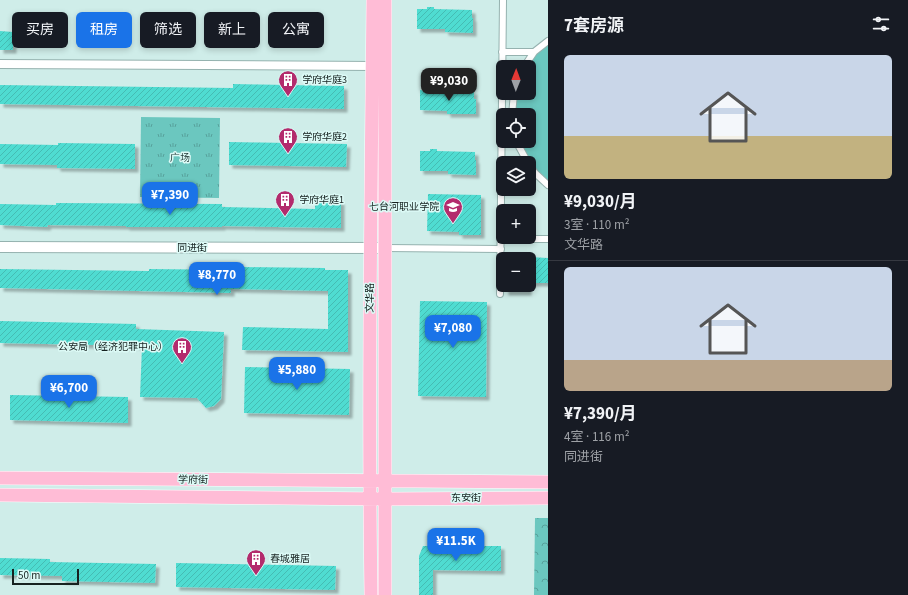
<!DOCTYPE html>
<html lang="zh">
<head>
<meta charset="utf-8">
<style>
	:root { --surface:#171b24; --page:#242831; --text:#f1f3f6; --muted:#9ea1a6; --line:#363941; --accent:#1a73e8 }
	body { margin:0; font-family:"Source Sans 3","Noto Sans SC",sans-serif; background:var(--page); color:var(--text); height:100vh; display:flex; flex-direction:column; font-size:15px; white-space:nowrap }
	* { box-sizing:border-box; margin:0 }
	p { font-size:13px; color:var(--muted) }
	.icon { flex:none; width:22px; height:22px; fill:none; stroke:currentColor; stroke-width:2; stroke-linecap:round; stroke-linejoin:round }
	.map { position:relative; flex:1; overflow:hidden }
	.sheet { display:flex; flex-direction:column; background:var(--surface); width:360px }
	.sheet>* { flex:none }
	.guide { position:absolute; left:12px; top:12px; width:380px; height:36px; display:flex; gap:8px }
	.needle { width:26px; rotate:1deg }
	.buttons { position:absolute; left:496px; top:60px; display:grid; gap:8px }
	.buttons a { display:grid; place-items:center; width:40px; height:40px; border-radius:6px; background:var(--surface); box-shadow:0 2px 6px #0003; font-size:20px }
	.scale { position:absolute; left:12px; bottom:10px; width:67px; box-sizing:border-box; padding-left:4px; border:2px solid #162220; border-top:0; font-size:11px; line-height:14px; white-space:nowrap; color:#162220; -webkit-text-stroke:3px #dcfaf6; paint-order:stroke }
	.price { position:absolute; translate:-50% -34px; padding:0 9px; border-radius:8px; background:var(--accent); color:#fff; font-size:13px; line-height:26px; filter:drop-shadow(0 1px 2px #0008) }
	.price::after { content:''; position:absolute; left:50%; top:24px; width:12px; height:9px; margin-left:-6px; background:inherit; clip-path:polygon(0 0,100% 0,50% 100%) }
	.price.current { background:#222; color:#fff }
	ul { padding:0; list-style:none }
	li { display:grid; align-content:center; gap:8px; height:212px; padding:0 16px }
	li+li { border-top:1px solid var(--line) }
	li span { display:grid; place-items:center; height:124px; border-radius:6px; color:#555 }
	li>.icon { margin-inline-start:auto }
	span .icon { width:72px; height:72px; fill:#fffc; stroke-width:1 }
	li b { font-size:17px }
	h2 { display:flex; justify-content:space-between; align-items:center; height:48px; padding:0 16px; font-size:17px }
	.pill { padding:0 14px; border-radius:6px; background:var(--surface); box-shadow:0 2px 6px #0003; font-size:14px; line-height:36px }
	.pill.current { background:var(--accent); color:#fff }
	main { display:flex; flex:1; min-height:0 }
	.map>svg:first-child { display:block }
	.grass { fill:url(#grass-tufts) }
	.forest { fill:url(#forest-crowns) }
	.garden { fill:#6bc7bf }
	.building { fill:url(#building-hatch); filter:url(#shadow) }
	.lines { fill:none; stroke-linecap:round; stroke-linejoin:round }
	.pedestrian-casing { stroke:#95b2af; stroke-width:8 }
	.minor-casing { stroke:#95b2af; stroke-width:10 }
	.tertiary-casing { stroke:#95b2af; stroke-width:12 }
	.primary-casing { stroke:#fff; stroke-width:14 }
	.pedestrian { stroke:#fff; stroke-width:6 }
	.minor { stroke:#fff; stroke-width:8 }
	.tertiary { stroke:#fff; stroke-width:10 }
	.primary { stroke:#ffbcd6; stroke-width:13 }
	.labels { text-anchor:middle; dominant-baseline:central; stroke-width:3; stroke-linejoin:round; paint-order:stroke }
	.poi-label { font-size:10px; fill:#162220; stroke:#dcfaf6; text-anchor:start }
	.park-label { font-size:10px; fill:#233b38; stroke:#dcfaf6 }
	.street-label { font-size:10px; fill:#162220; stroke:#dcfaf6 }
</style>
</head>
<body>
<main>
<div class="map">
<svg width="548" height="595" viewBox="0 0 548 595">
	<defs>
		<pattern id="grass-tufts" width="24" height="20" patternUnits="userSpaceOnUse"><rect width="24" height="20" fill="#6bc7bf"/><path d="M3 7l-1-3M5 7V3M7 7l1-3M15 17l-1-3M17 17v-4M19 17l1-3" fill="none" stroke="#57a19b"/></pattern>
		<pattern id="forest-crowns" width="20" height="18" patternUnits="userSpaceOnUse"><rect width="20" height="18" fill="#6bc7bf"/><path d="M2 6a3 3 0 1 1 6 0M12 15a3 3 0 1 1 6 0" fill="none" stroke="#57a19b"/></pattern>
		<pattern id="building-hatch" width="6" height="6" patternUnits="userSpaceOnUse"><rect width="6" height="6" fill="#50dcd1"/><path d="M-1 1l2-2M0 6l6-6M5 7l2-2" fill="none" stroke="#45bcb3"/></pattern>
		<filter id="shadow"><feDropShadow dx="3.5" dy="3.5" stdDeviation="1" flood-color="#0004"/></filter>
	</defs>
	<rect width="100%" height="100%" fill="#cfede9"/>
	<!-- grass -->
	<path class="grass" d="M141,117L220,118L219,198L140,197Z"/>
	<!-- forest -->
	<path class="forest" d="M535,518H548V595H534Z"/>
	<!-- garden -->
	<path class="garden" d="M548,41V185L535,173L516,141H529V115H512L514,93H529V67H524Z"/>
	<!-- building -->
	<path class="building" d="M427,7H434V9L472,10V18H473V33L445,32V29H417V9H427Z
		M0,31L13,32V50H0Z
		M233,84L344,86V109L0,104V85L233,88Z
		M429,89H436V91H474V99H476V114H447V111L420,110V90L429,91Z
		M229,142L347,144L346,167L229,165Z
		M58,143L135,144V169L57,168V165L0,164V144L58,145Z
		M430,149H437V151L475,152V160H476V175L448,174V171H420V151H430Z
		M428,194L481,195V235H459V232L427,231Z
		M315,201H341V228L222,226V227H126V226L48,225L47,227L0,225V204L56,205V203L222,204V207L315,209Z
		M529,257L548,258V283H529Z
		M243,267L325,268V270H348V352L242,350L243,327L328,329V291L231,289V293L0,288V269L149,271V269L242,270Z
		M505,285H528V292H505Z
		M420,301L487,302L486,397L418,396Z
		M0,321L136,324V329L224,332L221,399L214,406L206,408L197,398L140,397L142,346L0,343Z
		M245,367L350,369L349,415L244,413Z
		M10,395L128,397V423L10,420Z
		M423,546H501V571L433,570V595H419V556Z
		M0,558L50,559V562L156,564L155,583L62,581V576L0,575Z
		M176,563L336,566L335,590L176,587Z"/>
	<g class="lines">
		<defs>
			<path id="pedestrian" d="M502,52H534
				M524,67L534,52L548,41
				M512,115L514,93
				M516,141L528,163
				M529,165L535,173L548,185
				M501,239H548
				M385,248L501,249
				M500,294L503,0"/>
			<path id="minor" d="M0,64L375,66"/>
			<path id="tertiary" d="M0,247L384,248"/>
			<path id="primary" d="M0,478L548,482
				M0,495L385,499L548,498
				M371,595C368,397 371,198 373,0
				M385,595V0"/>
		</defs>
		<!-- pedestrian casing -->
		<use href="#pedestrian" class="pedestrian-casing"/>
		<!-- minor casing -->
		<use href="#minor" class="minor-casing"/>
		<!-- tertiary casing -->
		<use href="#tertiary" class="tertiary-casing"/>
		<!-- primary casing -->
		<use href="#primary" class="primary-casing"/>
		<!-- pedestrian -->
		<use href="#pedestrian" class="pedestrian"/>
		<!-- minor -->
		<use href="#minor" class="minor"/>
		<!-- tertiary -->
		<use href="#tertiary" class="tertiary"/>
		<!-- primary -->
		<use href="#primary" class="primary"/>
	</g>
	<!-- icons -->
	<defs>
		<symbol id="building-pin" viewBox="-11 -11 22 30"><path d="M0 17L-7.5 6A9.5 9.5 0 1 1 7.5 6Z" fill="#b32b6d" stroke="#dcfaf6"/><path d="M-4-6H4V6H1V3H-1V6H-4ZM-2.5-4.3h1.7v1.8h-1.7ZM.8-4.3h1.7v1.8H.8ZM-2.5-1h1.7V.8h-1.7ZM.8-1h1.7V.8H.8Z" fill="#fff"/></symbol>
		<symbol id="university-pin" viewBox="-11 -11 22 30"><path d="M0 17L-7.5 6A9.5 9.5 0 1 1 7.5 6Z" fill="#b32b6d" stroke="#dcfaf6"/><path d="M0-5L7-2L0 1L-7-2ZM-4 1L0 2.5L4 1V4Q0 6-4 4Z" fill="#fff"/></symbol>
	</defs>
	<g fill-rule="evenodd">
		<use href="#building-pin" x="277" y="69" width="22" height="30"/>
		<use href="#building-pin" x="277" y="126" width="22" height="30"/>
		<use href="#building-pin" x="274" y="189" width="22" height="30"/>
		<use href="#university-pin" x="442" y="196" width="22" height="30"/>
		<use href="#building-pin" x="171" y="336" width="22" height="30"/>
		<use href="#building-pin" x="245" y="548" width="22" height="30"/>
	</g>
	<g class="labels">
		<!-- poi labels -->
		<g class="poi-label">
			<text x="302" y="80">学府华庭3</text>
			<text x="302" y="137">学府华庭2</text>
			<text x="299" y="200">学府华庭1</text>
			<text x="439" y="207" text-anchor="end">七台河职业学院</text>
			<text x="168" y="347" text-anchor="end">公安局（经济犯罪中心）</text>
			<text x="270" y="559">春城雅居</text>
		</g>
		<!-- park labels -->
		<g class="park-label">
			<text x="180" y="158">广场</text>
		</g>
		<!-- street labels -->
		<g class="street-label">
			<text x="192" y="248">同进街</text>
			<text transform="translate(370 298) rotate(-90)">文华路</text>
			<text transform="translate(193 480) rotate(1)">学府街</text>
			<text x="466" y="498">东安街</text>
		</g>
	</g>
</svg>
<div class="buttons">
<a><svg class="needle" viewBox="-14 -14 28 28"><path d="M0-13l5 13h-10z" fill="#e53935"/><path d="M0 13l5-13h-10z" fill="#9ea1a6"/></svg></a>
<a><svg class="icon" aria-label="locate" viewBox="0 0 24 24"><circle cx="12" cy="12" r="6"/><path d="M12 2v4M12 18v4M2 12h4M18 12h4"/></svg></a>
<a><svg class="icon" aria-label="layers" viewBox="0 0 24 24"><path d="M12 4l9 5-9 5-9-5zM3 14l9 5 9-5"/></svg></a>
<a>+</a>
<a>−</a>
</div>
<div class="scale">50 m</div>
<b class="price current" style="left:449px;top:102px">¥9,030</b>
<b class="price" style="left:170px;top:216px">¥7,390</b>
<b class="price" style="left:217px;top:296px">¥8,770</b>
<b class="price" style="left:453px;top:349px">¥7,080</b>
<b class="price" style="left:297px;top:391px">¥5,880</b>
<b class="price" style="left:69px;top:409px">¥6,700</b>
<b class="price" style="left:456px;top:562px">¥11.5K</b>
<div class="guide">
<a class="pill">买房</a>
<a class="pill current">租房</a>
<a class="pill">筛选</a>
<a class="pill">新上</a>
<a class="pill">公寓</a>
</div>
</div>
<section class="sheet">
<h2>7套房源<svg class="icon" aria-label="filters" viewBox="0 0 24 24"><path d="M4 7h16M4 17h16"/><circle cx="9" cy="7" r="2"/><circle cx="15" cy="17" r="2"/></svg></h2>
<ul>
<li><span style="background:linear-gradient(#c9d6e8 65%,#c2b280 0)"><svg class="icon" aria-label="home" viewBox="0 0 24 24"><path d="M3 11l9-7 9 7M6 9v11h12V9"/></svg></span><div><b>¥9,030/月</b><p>3室 · 110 m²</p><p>文华路</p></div></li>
<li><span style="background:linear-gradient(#c9d6e8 75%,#b9a48a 0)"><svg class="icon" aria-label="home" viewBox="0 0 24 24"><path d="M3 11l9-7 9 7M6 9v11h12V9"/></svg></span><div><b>¥7,390/月</b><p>4室 · 116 m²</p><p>同进街</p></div></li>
</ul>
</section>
</main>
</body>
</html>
